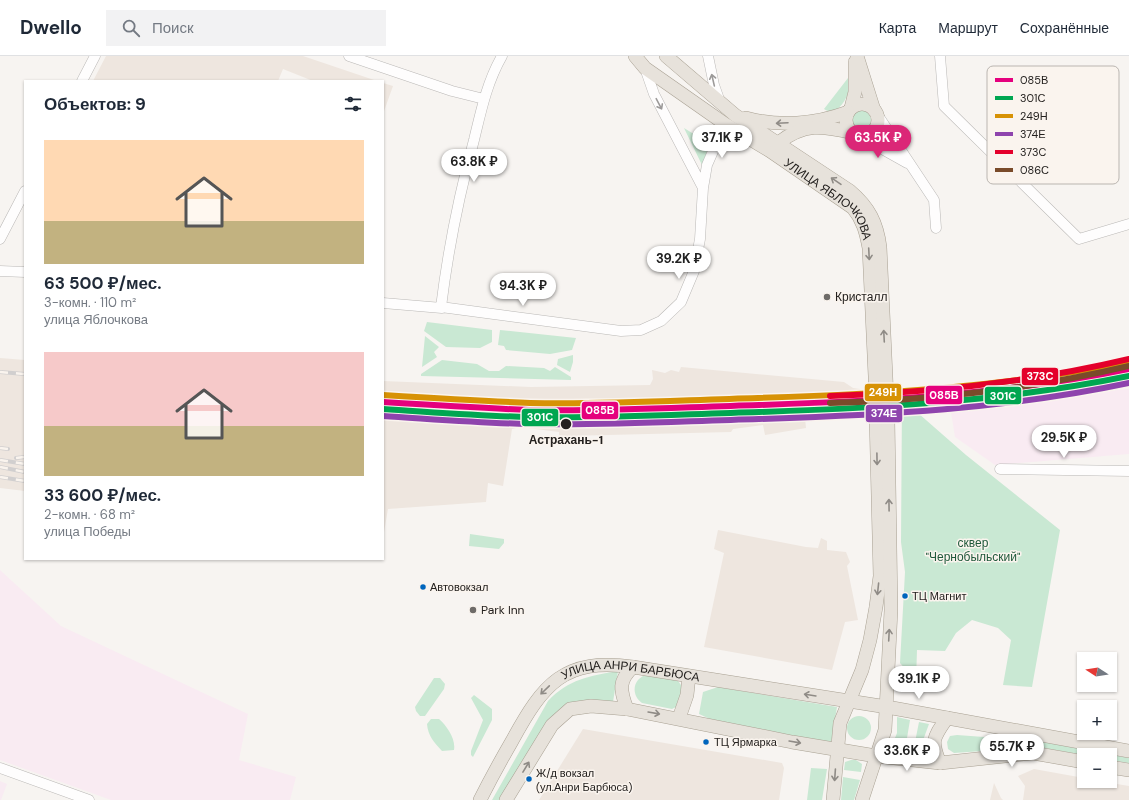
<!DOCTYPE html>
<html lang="ru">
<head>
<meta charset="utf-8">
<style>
	:root { --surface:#fff; --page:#f2f2f3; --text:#1f2937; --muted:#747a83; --line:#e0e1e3; --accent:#db2777 }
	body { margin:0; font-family:"DM Sans",sans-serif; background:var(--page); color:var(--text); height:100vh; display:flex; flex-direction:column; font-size:15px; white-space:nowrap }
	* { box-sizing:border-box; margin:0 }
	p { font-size:13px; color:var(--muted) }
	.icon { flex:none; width:22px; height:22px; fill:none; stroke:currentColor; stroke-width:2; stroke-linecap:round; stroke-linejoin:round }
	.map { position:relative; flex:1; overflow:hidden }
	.drawer { position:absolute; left:24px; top:24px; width:360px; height:480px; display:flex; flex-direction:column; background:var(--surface); border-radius:0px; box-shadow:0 1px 3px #0004 }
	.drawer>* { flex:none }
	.needle { width:26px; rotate:282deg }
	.tools { position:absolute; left:1077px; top:596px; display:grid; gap:8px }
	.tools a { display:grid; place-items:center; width:40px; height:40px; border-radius:0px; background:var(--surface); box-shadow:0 1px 3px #0004; font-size:20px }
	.price { position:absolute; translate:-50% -34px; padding:0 9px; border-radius:14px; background:#fff; color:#222; font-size:13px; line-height:26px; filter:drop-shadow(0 1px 2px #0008) }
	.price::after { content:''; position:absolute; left:50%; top:24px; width:12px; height:9px; margin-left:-6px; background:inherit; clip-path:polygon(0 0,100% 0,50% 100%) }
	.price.on { background:var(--accent); color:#fff }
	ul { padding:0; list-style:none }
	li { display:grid; align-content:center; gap:8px; height:212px; padding:0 20px }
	li span { display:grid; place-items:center; height:124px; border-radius:0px; color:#555 }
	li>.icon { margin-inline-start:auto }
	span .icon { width:72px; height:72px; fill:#fffc; stroke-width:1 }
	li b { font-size:17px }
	h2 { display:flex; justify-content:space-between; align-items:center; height:48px; padding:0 20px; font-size:17px }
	header { display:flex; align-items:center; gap:24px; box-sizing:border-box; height:56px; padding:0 20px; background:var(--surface); border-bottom:1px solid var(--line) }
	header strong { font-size:19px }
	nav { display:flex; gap:22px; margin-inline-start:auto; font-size:14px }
	.search { width:280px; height:36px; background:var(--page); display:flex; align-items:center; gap:10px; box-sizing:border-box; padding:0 14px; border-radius:0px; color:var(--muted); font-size:15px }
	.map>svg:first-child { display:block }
	.built { fill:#eee6df }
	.industrial { fill:#f9ebf2 }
	.medical { fill:#f8ebf2 }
	.green { fill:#c9e8d3 }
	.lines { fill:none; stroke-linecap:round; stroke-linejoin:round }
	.minor-casing { stroke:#bab8b6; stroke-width:11 }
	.major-casing { stroke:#a8a092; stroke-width:14 }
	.minor { stroke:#fefdfd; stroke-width:10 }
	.major { stroke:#e7e2db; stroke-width:13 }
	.rail-casing { stroke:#d1cfcf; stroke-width:4 }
	.rail { stroke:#faf4ee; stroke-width:2.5; stroke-dasharray:8; stroke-linecap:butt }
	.rail-1-casing { stroke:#faf4ee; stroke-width:9 }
	.rail-2-casing { stroke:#faf4ee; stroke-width:9 }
	.rail-3-casing { stroke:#faf4ee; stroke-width:9 }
	.rail-4-casing { stroke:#faf4ee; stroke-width:9 }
	.rail-5-casing { stroke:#faf4ee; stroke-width:9 }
	.rail-6-casing { stroke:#faf4ee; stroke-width:9 }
	.rail-1 { stroke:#e5007d; stroke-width:6 }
	.rail-2 { stroke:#00a651; stroke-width:6 }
	.rail-3 { stroke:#d79205; stroke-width:6 }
	.rail-4 { stroke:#8e44ad; stroke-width:6 }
	.rail-5 { stroke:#e4002b; stroke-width:6 }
	.rail-6 { stroke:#7a4b2a; stroke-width:6 }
	.oneway { stroke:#9c9a99 }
	.oneway2 { stroke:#8f8b86 }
	.poi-dot { fill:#6e6b68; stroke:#faf4ee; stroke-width:1.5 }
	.stop-dot { fill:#24211f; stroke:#faf4ee; stroke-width:1.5 }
	.bus-dot { fill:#0065bd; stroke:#faf4ee; stroke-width:1.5 }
	.labels { text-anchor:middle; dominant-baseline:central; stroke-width:3; stroke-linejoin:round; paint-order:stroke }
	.bus-label { font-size:11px; fill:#24211f; stroke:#faf4ee; text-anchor:start }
	.street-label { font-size:12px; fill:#24211f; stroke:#faf4ee }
	.poi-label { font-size:12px; fill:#24211f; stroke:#faf4ee; text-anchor:start }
	.stop-label { font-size:12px; font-weight:bold; fill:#24211f; stroke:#faf4ee }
	.park-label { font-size:12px; fill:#20593b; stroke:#faf4ee }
	.key { fill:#faf4ee; stroke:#bab5b0; stroke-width:1 }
	.key-label { font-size:11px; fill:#24211f }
	.line-badge { stroke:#faf4ee; stroke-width:1.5 }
	.badge-label { font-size:11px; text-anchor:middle; font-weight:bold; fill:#fff }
</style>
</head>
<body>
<header>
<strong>Dwello</strong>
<div class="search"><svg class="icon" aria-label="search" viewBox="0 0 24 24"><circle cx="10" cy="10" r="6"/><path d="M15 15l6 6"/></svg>Поиск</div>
<nav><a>Карта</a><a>Маршрут</a><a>Сохранённые</a></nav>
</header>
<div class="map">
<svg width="1129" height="744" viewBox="0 0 1129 744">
	<rect width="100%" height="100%" fill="#f7f4f1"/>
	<!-- built -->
	<path class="built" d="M106,0H303L377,25H313L283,13L278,25H93Z
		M383,27L393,30L383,58Z
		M0,302L25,304V435L0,432Z
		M681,311L844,326L853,332L860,333L862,356L805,362L806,372L765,379L763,369L733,373L731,376L566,380L559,379V376L520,371L512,373L503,430L488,427L486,446L388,453L383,482V325L531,331L650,329L653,323L652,314L665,317L671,314L679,316Z
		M718,474L806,491L818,492L821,482L827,485V494L846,496L850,506L847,510L858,564L845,566L832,614L704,591L724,497L714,493Z
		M583,673L782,707L784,712L779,744H539Z
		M1034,713L1084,722V725H1099L1129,730V744H1023L1025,730L1018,720Z
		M994,727L1001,742L1003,744H990Z"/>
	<!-- industrial -->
	<path class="industrial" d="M1129,333V398L995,409L955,381L950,350Z
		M0,514L61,570L248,658L239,704L296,721L290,744H111L0,704Z"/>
	<!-- medical -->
	<path class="medical" d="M0,725L7,728L1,744H0Z"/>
	<!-- green -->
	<path class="green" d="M848,22C848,25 849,29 849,32C848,43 836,62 824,53Z
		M851 64a10 10 0 1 1 20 0a10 10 0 1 1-20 0Z
		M879,69L894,95L868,82L876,75Z
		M684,72L710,88L702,109Z
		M427,266L492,274V286L480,292L446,291L424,275Z
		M500,274L576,282L572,294L550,298L506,294L504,290L498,289Z
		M425,280L439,291L434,296L437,301L422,311Z
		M573,299V306L570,316L557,309L558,303Z
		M442,304L477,308L489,315H499L506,310L544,312L550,315L555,311L571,321V324L421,320V318Z
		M902,343L966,399L1060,474L1032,631L1003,629L1011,584L998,572L972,564L956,577L945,595L917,594L916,625L900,607L905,516L901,486Z
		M470,478L504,483V487L499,493L469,490Z
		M618,615L613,646L570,648L503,744H492L548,645C569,623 589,620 618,615Z
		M648,618L678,625L681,629V637L676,651L672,653L642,647C630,638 633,622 648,618Z
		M434,622H440L445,628L444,633L425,660H420L416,655L415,651Z
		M718,631L837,651L831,688L710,663L699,658L703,636Z
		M474,639L492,653V664L473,701L471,699V695L483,664L471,642Z
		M847 672a12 12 0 1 1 24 0a12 12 0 1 1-24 0Z
		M897,661L910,664L905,694L891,692L897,677Z
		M431,663H439C447,670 456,683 454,694L442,695C434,686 428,680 427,668Z
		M919,666L929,668L922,687V697L913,696Z
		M957,679L1039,685L1129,702V707L1110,704V699H1084L1038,691L954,697L948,693L947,686L950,680Z
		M851,704H856L862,708L861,716L844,714L845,706Z
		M811,712L827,713L822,744H807Z
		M843,721L860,724L854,744H841Z"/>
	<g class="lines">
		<defs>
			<path id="minor" d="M349,0L452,35L484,43
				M708,0L714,29L720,46
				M940,0L944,50L1079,183L1129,168
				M645,12L654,38L703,132
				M82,25L95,0
				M877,58L934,144L936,172
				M857,79L907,107
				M0,183L25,135
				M0,215L25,216
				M383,247L442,252L441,251L621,275L641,274L661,265L681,246L694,215L700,183L703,132L707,109L725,68
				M441,251C448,194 459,139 474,84C481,55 487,26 502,0
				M1000,413L1129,415
				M0,712L89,744"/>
			<g id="major">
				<path id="s1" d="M635,0L645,12L725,68L770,95L853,152C863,164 866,176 869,192L875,320L880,520L876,551L870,584L862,614L840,667L833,744"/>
				<path d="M666,0L735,59L850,135C869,151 877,167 880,191L888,364L891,554L885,674L862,744"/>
				<path d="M857,0L874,54"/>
				<circle cx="862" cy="64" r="16"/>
				<path d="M851,52L855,36V6"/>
				<path d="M746,62C779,71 816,68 848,56"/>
				<path d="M778,87C806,66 822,70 854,77"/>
				<path d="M627,653C620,634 618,625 633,611"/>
				<path d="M679,662L687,639L689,620"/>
				<path d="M940,707C930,684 934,681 947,662"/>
				<path d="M1110,711L1129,714"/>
				<path id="s2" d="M480,744C490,724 501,704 512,685C543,628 564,601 633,611L887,651L1129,695"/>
				<path d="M506,744L552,669L570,653L591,650L627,653L792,686L876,700L940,707L1033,697L1084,706"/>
			</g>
		</defs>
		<!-- minor casing -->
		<use href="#minor" class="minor-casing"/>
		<!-- major casing -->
		<use href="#major" class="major-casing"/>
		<!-- minor -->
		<use href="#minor" class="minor"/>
		<!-- major -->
		<use href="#major" class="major"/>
		<defs>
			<path id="rail" d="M0,316L25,318
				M383,339L467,344L592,346L830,340
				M0,392L8,393
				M16,402L25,401
				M0,404L25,408
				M0,411L25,416
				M0,421L25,425"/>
		</defs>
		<!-- rail casing -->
		<use href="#rail" class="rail-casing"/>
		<!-- rail -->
		<use href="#rail" class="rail"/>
		<defs>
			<path id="rail-1" d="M383,346C432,349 481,352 529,354C606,356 683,351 759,349C883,345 1007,338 1129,313"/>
			<path id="rail-2" d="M383,353C432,356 481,360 529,361C606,363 683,358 759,356C883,352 1007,345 1129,320"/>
			<path id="rail-3" d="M383,339C432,342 481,345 530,347C606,349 682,344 758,342C882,338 1006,331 1128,306"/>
			<path id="rail-4" d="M383,360C432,363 481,367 529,368C606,370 683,365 759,363C883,359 1007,353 1129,327"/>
			<path id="rail-5" d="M830,340C930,337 1032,326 1129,303"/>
			<path id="rail-6" d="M830,347C929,344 1033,333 1129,310"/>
		</defs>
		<!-- rail-1 casing -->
		<use href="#rail-1" class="rail-1-casing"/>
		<!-- rail-2 casing -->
		<use href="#rail-2" class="rail-2-casing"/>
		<!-- rail-3 casing -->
		<use href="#rail-3" class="rail-3-casing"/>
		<!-- rail-4 casing -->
		<use href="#rail-4" class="rail-4-casing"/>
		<!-- rail-5 casing -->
		<use href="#rail-5" class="rail-5-casing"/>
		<!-- rail-6 casing -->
		<use href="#rail-6" class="rail-6-casing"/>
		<!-- rail-1 -->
		<use href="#rail-1" class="rail-1"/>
		<!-- rail-2 -->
		<use href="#rail-2" class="rail-2"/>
		<!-- rail-3 -->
		<use href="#rail-3" class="rail-3"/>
		<!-- rail-4 -->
		<use href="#rail-4" class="rail-4"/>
		<!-- rail-5 -->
		<use href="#rail-5" class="rail-5"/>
		<!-- rail-6 -->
		<use href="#rail-6" class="rail-6"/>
	</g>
	<!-- one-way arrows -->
	<defs><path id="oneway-shaft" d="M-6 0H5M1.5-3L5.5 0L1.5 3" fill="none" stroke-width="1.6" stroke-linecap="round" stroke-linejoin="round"/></defs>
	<g class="oneway">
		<use href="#oneway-shaft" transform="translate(713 24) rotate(-103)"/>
		<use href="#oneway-shaft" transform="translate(659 48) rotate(62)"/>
	</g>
	<g class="oneway2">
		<use href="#oneway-shaft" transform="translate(782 67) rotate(177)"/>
		<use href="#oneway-shaft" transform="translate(836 125) rotate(-146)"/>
		<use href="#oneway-shaft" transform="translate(869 198) rotate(87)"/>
		<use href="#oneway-shaft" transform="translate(884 280) rotate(-93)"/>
		<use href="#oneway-shaft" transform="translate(877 403) rotate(89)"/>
		<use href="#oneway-shaft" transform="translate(889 449) rotate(-91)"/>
		<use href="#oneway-shaft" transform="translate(878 533) rotate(96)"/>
		<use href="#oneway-shaft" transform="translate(889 579) rotate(-87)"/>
		<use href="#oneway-shaft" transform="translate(545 634) rotate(136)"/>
		<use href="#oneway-shaft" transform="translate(810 639) rotate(-171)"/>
		<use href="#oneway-shaft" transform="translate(654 657) rotate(10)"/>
		<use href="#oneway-shaft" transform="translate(795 686) rotate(10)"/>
		<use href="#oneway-shaft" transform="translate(526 711) rotate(-59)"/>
		<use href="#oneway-shaft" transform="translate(835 719) rotate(94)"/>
	</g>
	<!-- markers -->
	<g class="poi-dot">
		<circle cx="827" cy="241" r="4"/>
		<circle cx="473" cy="554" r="4"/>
	</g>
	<circle class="stop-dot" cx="566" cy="368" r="6"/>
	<g class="bus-dot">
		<circle cx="423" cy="531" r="3.5"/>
		<circle cx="905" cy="540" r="3.5"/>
		<circle cx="706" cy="686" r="3.5"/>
		<circle cx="529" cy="723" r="3.5"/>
	</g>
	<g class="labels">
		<!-- bus labels -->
		<g class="bus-label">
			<text x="430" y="531">Автовокзал</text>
			<text x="912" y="540">ТЦ Магнит</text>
			<text x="714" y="686">ТЦ Ярмарка</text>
			<text x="536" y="717">Ж/д вокзал<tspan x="536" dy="14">(ул.Анри Барбюса)</tspan></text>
		</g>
		<!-- street labels -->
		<g class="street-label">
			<text stroke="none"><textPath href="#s1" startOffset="243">УЛИЦА ЯБЛОЧКОВА</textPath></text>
			<text stroke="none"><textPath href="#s2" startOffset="220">УЛИЦА АНРИ БАРБЮСА</textPath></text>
		</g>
		<!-- poi labels -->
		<g class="poi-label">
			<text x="835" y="241">Кристалл</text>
			<text x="481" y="554">Park Inn</text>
		</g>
		<!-- stop labels -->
		<g class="stop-label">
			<text x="566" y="384">Астрахань-1</text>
		</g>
		<!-- park labels -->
		<g class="park-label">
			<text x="973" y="487">сквер<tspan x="973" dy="14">"Чернобыльский"</tspan></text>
		</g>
	</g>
	<!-- legend -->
	<rect x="987" y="10" width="132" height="118" rx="6" class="key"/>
	<rect x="995" y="22" width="18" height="4" fill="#e5007d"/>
	<rect x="995" y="40" width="18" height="4" fill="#00a651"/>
	<rect x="995" y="58" width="18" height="4" fill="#d79205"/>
	<rect x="995" y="76" width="18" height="4" fill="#8e44ad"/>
	<rect x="995" y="94" width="18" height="4" fill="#e4002b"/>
	<rect x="995" y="112" width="18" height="4" fill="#7a4b2a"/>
	<g class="key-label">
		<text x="1020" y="28">085В</text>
		<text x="1020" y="46">301С</text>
		<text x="1020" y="64">249Н</text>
		<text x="1020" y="82">374Е</text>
		<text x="1020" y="100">373C</text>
		<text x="1020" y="118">086С</text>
	</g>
	<g class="line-badge">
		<rect x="1021" y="311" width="38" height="19" rx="4" fill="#e4002b"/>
		<rect x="864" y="327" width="38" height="19" rx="4" fill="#d79205"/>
		<rect x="925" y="329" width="38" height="20" rx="4" fill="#e5007d"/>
		<rect x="984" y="330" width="38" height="19" rx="4" fill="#00a651"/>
		<rect x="581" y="345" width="38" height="19" rx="4" fill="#e5007d"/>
		<rect x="865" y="348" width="38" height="19" rx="4" fill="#8e44ad"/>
		<rect x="521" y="352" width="38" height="19" rx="4" fill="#00a651"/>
	</g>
	<g class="badge-label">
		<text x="1040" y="324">373C</text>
		<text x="883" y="340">249Н</text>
		<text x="944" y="343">085В</text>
		<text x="1003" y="344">301С</text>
		<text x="600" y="358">085В</text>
		<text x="884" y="361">374Е</text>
		<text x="540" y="365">301С</text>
	</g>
</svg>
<div class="tools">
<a><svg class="needle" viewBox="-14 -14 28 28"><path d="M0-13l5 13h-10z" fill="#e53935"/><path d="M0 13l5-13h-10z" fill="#747a83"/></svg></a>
<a>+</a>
<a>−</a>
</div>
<b class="price" style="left:722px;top:103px">37.1K ₽</b>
<b class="price on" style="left:878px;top:103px">63.5K ₽</b>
<b class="price" style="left:474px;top:127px">63.8K ₽</b>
<b class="price" style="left:679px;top:224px">39.2K ₽</b>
<b class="price" style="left:523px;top:251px">94.3K ₽</b>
<b class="price" style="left:1064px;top:403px">29.5K ₽</b>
<b class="price" style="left:919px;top:644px">39.1K ₽</b>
<b class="price" style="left:1012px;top:712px">55.7K ₽</b>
<b class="price" style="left:907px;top:716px">33.6K ₽</b>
<section class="drawer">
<h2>Объектов: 9<svg class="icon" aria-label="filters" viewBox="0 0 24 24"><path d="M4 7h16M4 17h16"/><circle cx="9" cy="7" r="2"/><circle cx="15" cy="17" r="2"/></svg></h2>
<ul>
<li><span style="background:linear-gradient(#ffd9b3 65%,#c2b280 0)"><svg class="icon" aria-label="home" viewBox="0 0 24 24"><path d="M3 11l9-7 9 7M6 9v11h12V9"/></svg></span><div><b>63 500 ₽/мес.</b><p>3-комн. · 110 m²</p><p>улица Яблочкова</p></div></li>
<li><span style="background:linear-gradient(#f6c9c9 60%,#c2b280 0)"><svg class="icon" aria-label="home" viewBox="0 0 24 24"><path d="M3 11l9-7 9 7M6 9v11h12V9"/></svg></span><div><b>33 600 ₽/мес.</b><p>2-комн. · 68 m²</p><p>улица Победы</p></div></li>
</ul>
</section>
</div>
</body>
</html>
